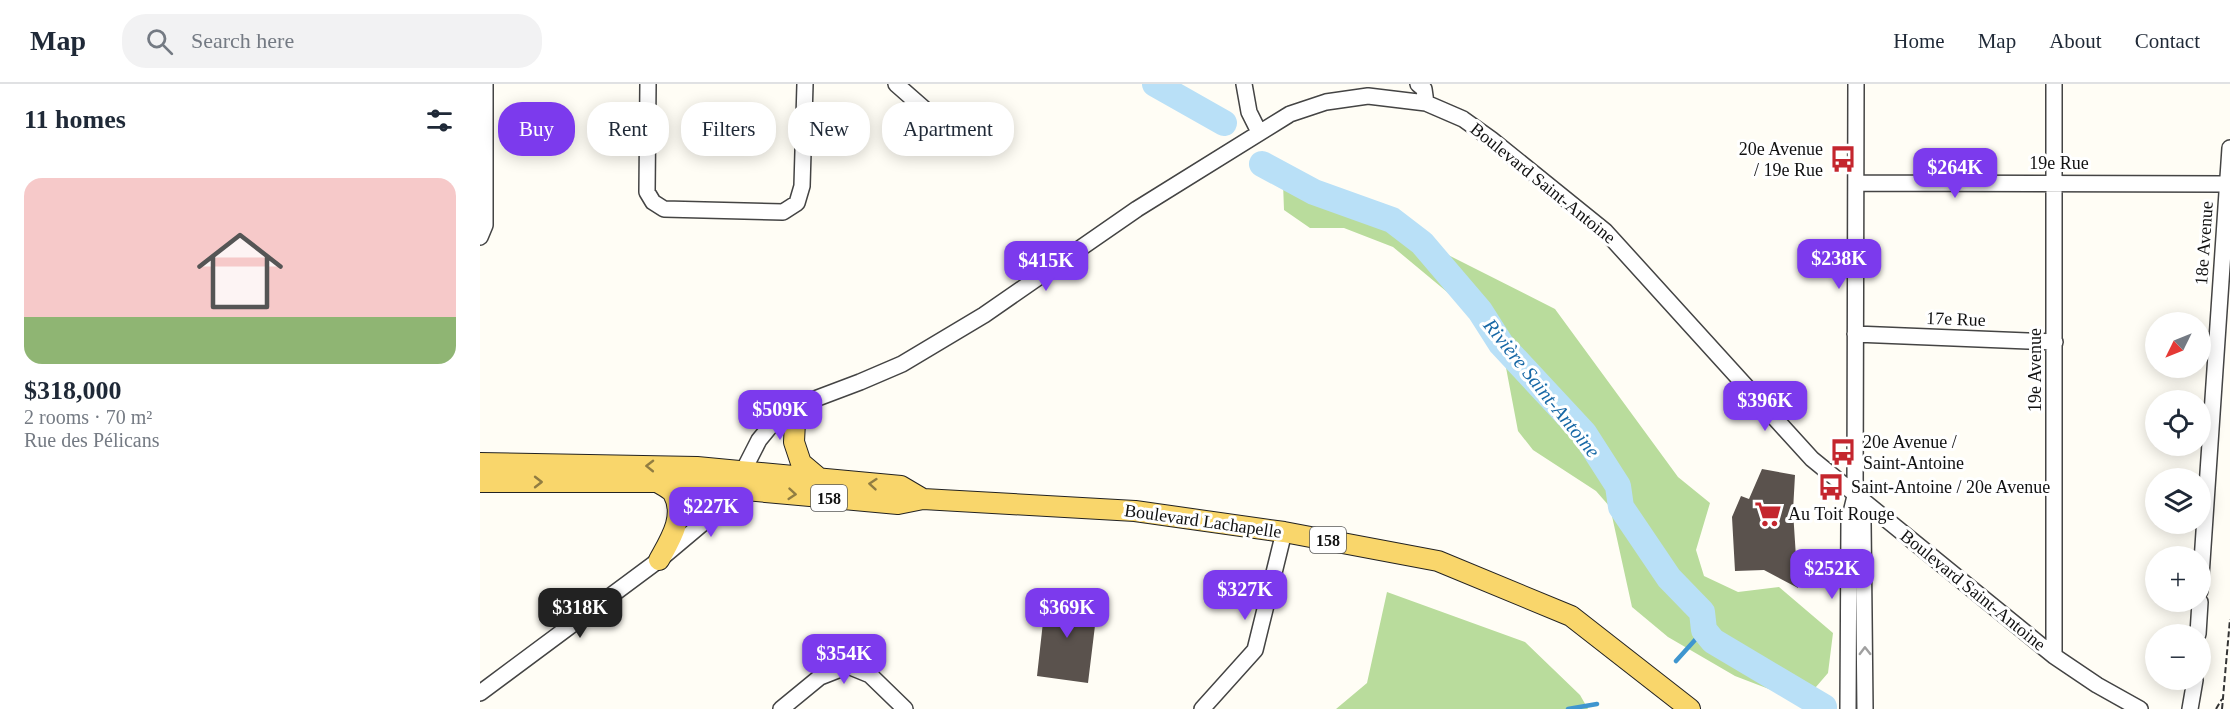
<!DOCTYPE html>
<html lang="en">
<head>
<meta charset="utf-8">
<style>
	:root { --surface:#fff; --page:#f2f2f3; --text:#1f2937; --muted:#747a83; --line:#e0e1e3; --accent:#7c3aed }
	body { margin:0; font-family:Georgia,serif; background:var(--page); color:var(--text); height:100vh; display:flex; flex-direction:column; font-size:22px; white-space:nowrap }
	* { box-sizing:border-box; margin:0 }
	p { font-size:20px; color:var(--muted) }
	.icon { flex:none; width:33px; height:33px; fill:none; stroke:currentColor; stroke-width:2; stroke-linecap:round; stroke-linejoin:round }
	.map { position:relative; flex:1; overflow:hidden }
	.drawer { display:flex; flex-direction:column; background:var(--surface); width:480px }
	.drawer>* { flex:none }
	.guide { position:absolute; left:18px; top:18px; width:570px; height:54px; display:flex; gap:12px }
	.needle { width:39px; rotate:227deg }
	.fabs { position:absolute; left:1665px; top:228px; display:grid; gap:12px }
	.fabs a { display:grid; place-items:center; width:66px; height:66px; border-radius:50%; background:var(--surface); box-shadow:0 3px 15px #0003; font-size:30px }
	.price { position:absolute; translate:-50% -51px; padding:0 14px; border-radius:12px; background:var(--accent); color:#fff; font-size:20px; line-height:39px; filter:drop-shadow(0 2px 3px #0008) }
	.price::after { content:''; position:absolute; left:50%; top:36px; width:18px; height:14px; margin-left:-9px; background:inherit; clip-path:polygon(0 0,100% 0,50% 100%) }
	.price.on { background:#222; color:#fff }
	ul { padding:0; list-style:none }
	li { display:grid; align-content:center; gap:12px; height:318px; padding:0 24px }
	li span { display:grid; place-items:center; height:186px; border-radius:18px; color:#555 }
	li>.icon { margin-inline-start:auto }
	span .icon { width:108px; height:108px; fill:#fffc; stroke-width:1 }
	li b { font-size:26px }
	h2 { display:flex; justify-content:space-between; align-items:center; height:72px; padding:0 24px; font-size:26px }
	.pill { padding:0 21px; border-radius:24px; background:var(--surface); box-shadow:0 3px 15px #0003; font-size:21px; line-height:54px }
	.pill.on { background:var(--accent); color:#fff }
	header { display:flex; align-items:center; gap:36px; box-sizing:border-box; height:84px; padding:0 30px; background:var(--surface); border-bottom:2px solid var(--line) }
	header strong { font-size:28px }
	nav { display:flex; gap:33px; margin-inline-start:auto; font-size:21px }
	.search { width:420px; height:54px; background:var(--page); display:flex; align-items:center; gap:15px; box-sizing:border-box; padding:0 21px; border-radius:24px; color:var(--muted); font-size:22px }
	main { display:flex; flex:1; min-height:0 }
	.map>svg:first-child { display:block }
	.forest { fill:#b9dc9c }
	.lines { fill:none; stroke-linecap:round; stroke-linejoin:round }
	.stream { stroke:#3f96cf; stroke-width:4.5 }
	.river { stroke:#b9e0f7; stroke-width:26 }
	.building { fill:#5a524d }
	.minor-casing { stroke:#444; stroke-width:18 }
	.major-casing { stroke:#222; stroke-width:22 }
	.path { stroke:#333; stroke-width:2; stroke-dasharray:6 3; stroke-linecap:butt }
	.minor { stroke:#fff; stroke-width:15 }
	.major { stroke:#f9d66b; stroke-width:20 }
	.oneway { stroke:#917d42 }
	.oneway2 { stroke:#a0a0a0 }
	.labels { text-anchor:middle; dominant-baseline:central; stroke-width:6; stroke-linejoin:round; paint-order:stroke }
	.shield { fill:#fff; stroke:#585858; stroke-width:1.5 }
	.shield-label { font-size:16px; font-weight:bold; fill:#111 }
	.poi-label { font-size:18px; fill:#111; stroke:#fff; text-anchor:start }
	.street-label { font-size:18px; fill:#111; stroke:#fff }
	.water-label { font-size:20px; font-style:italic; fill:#1768a6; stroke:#fff }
</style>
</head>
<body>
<header>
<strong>Map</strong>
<div class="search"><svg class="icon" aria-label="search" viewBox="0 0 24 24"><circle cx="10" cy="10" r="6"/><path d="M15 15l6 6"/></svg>Search here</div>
<nav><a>Home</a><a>Map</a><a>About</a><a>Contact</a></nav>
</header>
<main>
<section class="drawer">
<h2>11 homes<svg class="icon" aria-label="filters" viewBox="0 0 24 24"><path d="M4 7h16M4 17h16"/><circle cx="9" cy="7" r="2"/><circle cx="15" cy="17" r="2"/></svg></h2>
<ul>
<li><span style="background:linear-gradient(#f6c9c9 75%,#8fb573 0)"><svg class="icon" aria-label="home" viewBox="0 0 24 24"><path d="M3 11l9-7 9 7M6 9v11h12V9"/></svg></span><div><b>$318,000</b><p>2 rooms · 70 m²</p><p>Rue des Pélicans</p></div></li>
</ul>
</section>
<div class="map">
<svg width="1750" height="625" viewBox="0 0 1750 625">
	<rect width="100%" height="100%" fill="#fffdf5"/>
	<!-- forest -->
	<path class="forest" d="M803,99L889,131L1075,225L1198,393L1230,419L1216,466L1224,492L1258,508L1299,503L1353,549L1348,589L1323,618L1255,592L1188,553L1152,523L1130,423L1116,407L1053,366L1038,347L1020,252L913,163L864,144H830L804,126Z
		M907,508L1045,558L1100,611L1108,625H856L887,599Z"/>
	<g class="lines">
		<!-- stream -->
		<path class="stream" d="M1196,577L1224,546
			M1088,625L1117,620"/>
		<!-- river -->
		<path class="river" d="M675,0L744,39
			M782,80L834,108L912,136L942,159L1000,227L1021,260L1104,349L1138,402L1141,423L1189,494L1222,528L1224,546L1233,557L1344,623"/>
	</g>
	<!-- building -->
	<path class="building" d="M1282,385L1315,391L1313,427L1318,504L1284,486L1255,487L1252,433L1261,412L1269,415Z
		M566,511L618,517L608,599L557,592Z"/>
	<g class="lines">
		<defs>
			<path id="minor" d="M168,0L167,108L173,118L184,125L303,128L317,119L322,102L325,0
				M416,0L449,29
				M764,0L769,28L779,48
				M938,0L944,5L946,19
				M1574,0V572
				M1376,99L1747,100
				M0,153L5,141V0
				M1375,250L1575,258
				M1375,412L1383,438L1385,625
				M1720,507L1750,64
				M1718,550L1720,518
				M0,609L179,476L229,434L254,405L279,356L293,339L327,318L380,298L422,280L504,231L657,125L810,30L846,18L888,12L946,19L983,35L1011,55L1125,147L1332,375L1574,572L1617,601L1660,625
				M301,625L340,593L368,582L390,591L425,625
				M722,625L775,566L804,448
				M1368,625L1369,437L1375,412L1376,0
				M1710,625L1715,596"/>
			<path id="major" d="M327,318L315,338L314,358L321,379L340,395
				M0,379L217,383L421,402L443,415
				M0,398H177L418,420L443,415L655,427L804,448L958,477L1091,532L1210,625
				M177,398C182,401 190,405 193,409C206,432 190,456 179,476"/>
		</defs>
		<!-- minor casing -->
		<use href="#minor" class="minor-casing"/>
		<!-- major casing -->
		<use href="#major" class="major-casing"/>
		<!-- path -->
		<path class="path" d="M1736,625L1742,615
			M1742,625L1750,535"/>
		<!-- minor -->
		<use href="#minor" class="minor"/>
		<!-- major -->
		<use href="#major" class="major"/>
	</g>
	<!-- one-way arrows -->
	<defs><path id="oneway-chevron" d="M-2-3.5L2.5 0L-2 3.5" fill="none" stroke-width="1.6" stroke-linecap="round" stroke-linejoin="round" transform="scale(1.5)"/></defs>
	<g class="oneway">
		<use href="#oneway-chevron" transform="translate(170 382) rotate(-179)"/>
		<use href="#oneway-chevron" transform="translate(58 398)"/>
		<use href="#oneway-chevron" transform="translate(393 400) rotate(-175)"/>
		<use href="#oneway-chevron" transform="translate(312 410) rotate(5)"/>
	</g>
	<use class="oneway2" href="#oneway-chevron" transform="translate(1385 567) rotate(-91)"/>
	<!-- icons -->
	<defs>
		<symbol id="bus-bare" viewBox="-9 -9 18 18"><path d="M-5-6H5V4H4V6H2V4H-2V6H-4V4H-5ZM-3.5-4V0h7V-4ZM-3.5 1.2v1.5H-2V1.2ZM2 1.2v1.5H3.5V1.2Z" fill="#c4262e" stroke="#fff" stroke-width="2.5" paint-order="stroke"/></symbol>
		<symbol id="supermarket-bare" viewBox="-9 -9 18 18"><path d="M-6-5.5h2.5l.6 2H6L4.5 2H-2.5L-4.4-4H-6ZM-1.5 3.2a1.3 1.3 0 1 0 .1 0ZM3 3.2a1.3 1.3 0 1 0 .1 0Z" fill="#c4262e" stroke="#fff" stroke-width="2.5" paint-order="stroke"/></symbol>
	</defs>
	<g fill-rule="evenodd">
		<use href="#bus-bare" x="1344" y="56" width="38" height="38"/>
		<use href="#bus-bare" x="1344" y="349" width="38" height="38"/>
		<use href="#bus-bare" x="1332" y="384" width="38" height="38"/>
		<use href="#supermarket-bare" x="1269" y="411" width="38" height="38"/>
	</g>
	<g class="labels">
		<!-- shield labels -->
		<g class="shield">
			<rect x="331" y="401" width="36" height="26" rx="4.5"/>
			<rect x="830" y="443" width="36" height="26" rx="4.5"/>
		</g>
		<g class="shield-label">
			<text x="349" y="414">158</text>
			<text x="848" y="456">158</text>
		</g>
		<!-- poi labels -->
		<g class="poi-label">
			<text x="1343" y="65" text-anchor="end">20e Avenue<tspan x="1343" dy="21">/ 19e Rue</tspan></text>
			<text x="1383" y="358">20e Avenue /<tspan x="1383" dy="21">Saint-Antoine</tspan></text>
			<text x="1371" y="403">Saint-Antoine / 20e Avenue</text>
			<text x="1308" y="430">Au Toit Rouge</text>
		</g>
		<!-- street labels -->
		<g class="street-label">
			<text x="1579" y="79">19e Rue</text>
			<text transform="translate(1063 99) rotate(39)">Boulevard Saint-Antoine</text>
			<text transform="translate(1724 159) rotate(-86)">18e Avenue</text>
			<text transform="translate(1476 235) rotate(2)">17e Rue</text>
			<text transform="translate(1555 286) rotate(-90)">19e Avenue</text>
			<text transform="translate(723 437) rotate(8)">Boulevard Lachapelle</text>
			<text transform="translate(1493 506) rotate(39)">Boulevard Saint-Antoine</text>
		</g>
		<!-- water labels -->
		<g class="water-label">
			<text transform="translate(1062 304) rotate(51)">Rivière Saint-Antoine</text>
		</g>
	</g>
</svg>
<div class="fabs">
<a><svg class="needle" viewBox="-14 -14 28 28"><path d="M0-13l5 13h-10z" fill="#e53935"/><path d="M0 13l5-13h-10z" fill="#747a83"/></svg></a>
<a><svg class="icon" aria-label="locate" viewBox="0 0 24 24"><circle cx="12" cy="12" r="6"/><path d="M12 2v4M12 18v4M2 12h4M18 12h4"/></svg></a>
<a><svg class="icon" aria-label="layers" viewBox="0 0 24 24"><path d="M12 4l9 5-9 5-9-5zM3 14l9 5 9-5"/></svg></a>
<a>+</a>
<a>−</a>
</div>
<b class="price" style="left:1475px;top:115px">$264K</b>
<b class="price" style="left:1359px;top:206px">$238K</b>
<b class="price" style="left:566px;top:208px">$415K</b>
<b class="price" style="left:1285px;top:348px">$396K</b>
<b class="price" style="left:300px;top:357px">$509K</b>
<b class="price" style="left:231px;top:454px">$227K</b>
<b class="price" style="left:1352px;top:516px">$252K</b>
<b class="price" style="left:765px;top:537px">$327K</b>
<b class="price on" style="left:100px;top:555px">$318K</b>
<b class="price" style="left:587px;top:555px">$369K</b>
<b class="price" style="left:364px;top:601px">$354K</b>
<div class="guide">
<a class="pill on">Buy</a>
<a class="pill">Rent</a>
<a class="pill">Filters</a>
<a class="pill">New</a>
<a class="pill">Apartment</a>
</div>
</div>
</main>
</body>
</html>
